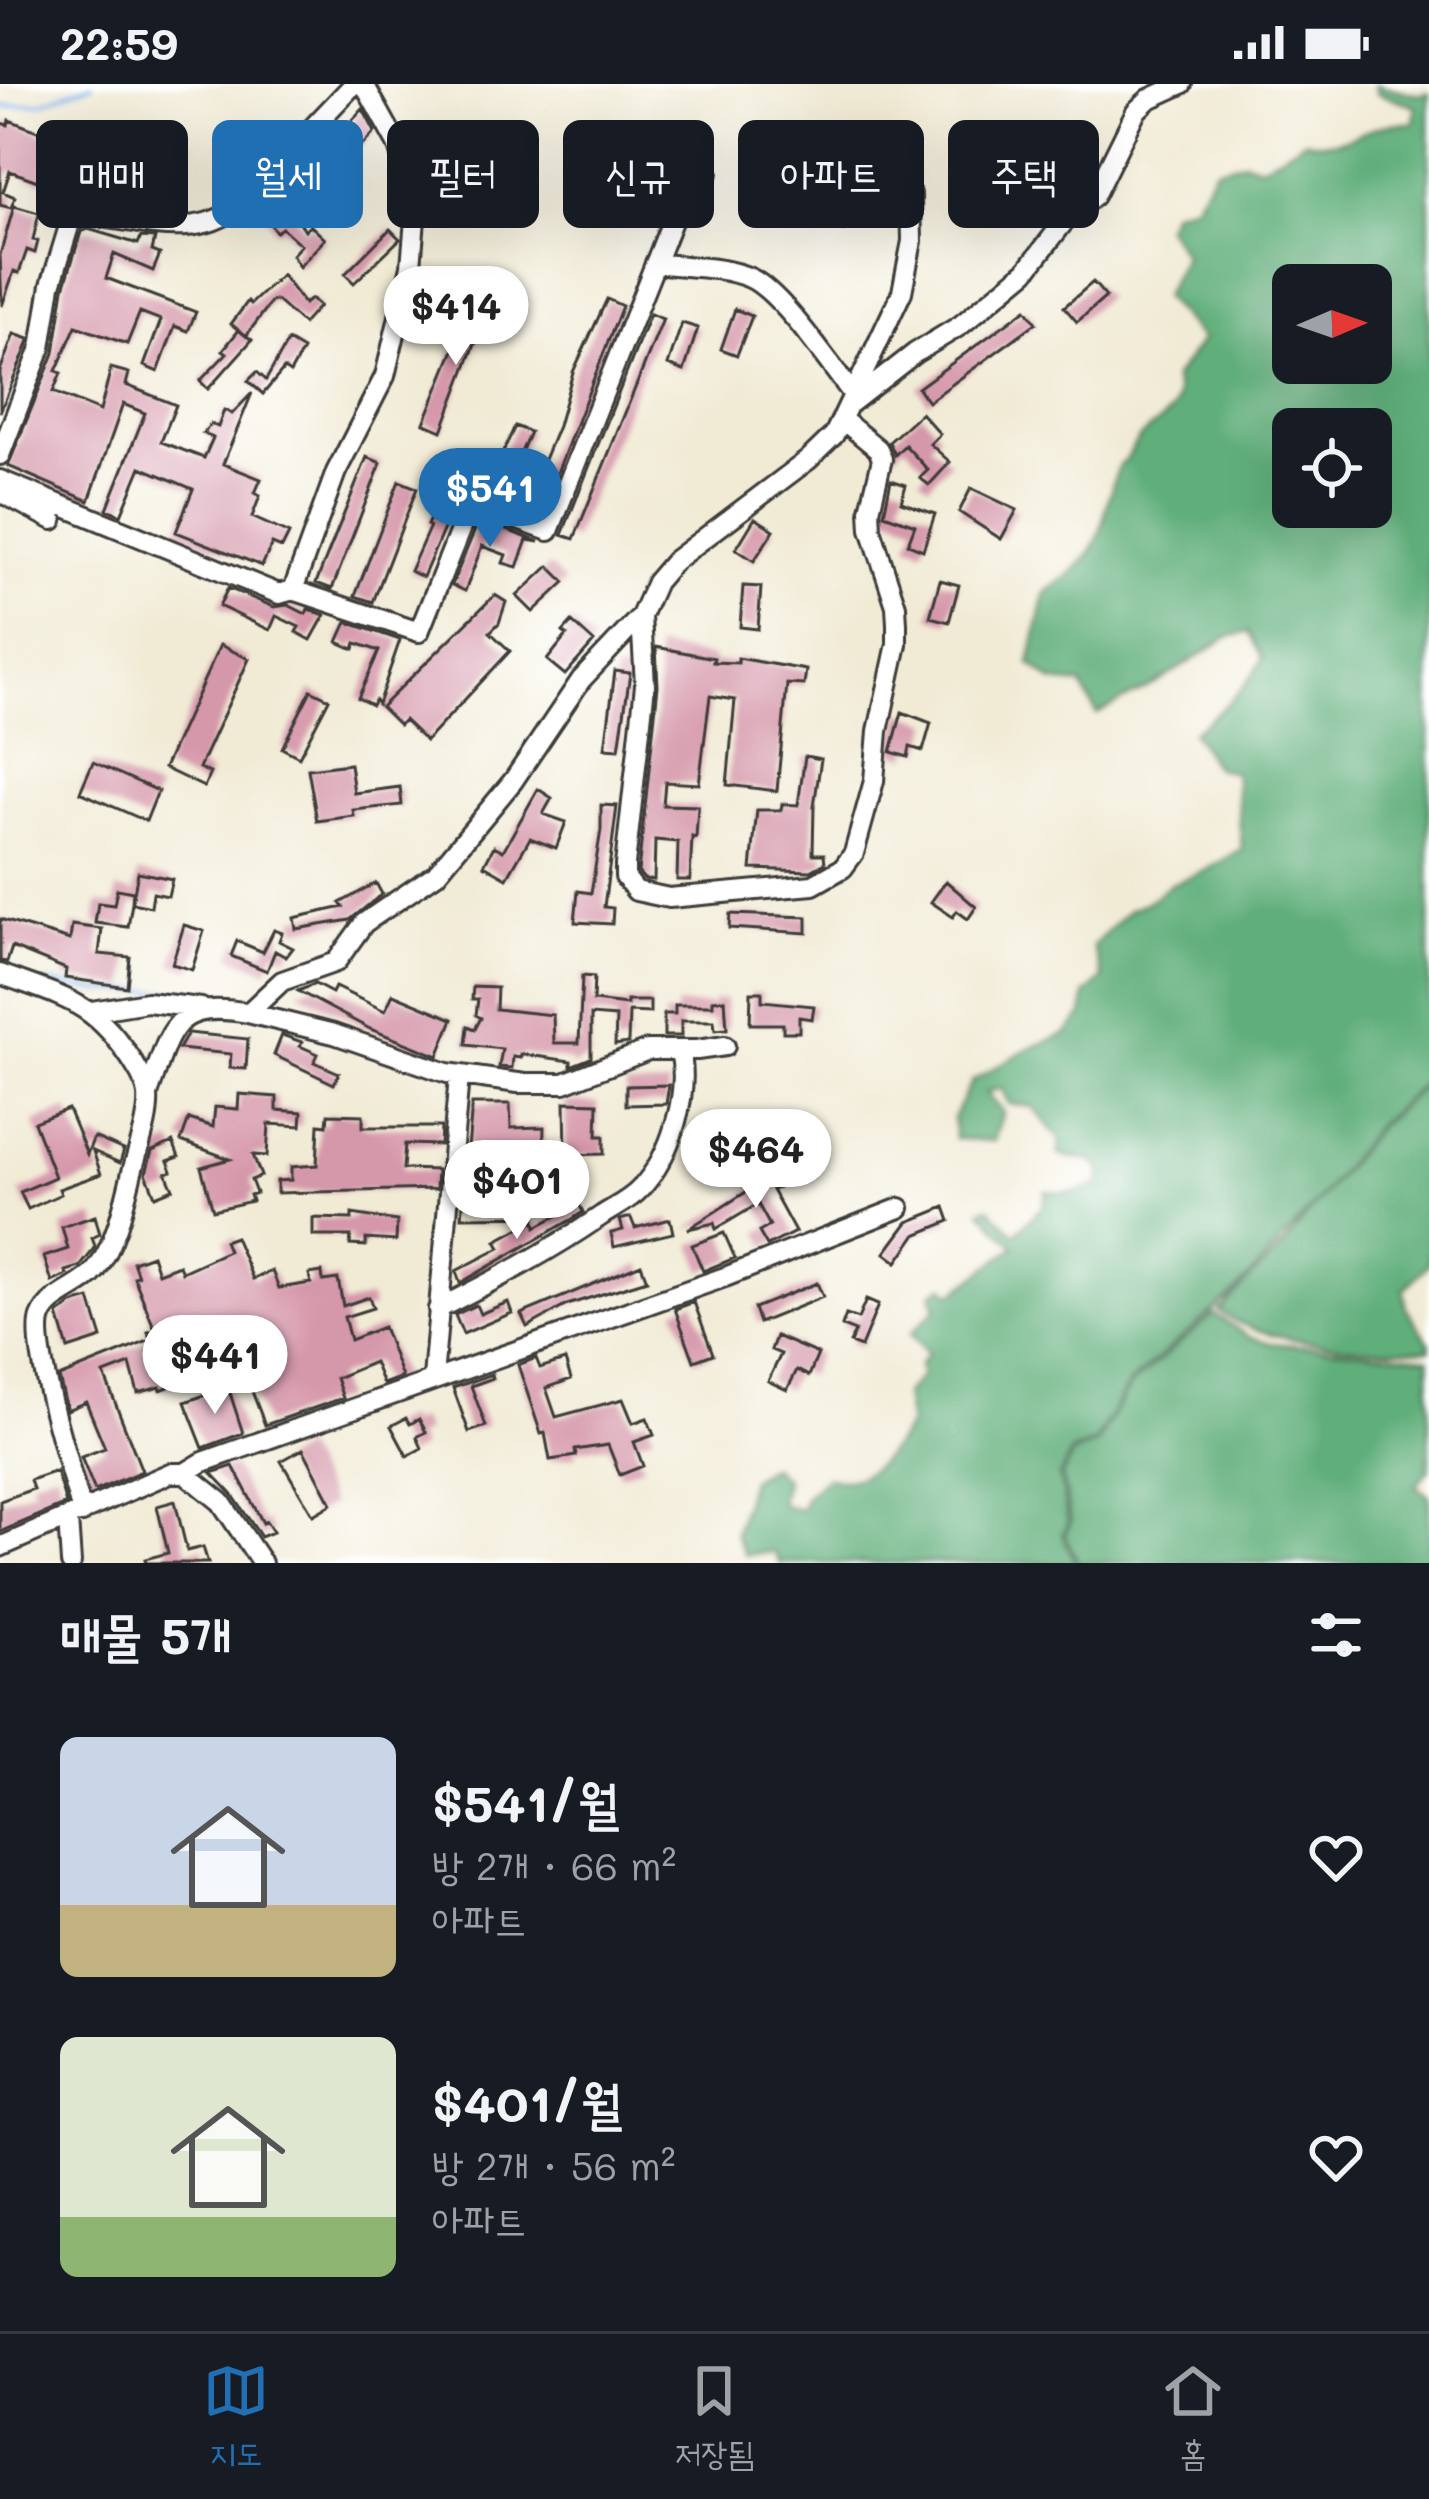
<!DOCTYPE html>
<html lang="ko">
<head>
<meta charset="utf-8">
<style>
	:root { --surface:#171b24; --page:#20242c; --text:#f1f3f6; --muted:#9ea1a6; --line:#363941; --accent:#1f6fb2 }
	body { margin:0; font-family:Mali,"Poor Story",sans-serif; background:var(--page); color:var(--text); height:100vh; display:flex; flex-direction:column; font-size:45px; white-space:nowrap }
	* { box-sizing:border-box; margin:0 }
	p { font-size:39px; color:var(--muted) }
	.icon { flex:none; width:66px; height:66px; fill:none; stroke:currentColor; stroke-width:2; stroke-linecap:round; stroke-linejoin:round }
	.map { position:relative; height:1479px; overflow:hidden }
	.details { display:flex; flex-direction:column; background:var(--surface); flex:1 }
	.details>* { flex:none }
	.top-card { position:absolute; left:36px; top:36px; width:1359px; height:108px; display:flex; gap:24px }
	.needle { width:78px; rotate:88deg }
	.buttons { position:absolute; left:1272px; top:180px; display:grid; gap:24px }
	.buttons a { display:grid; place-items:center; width:120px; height:120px; border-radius:18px; background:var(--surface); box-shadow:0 12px 48px #0002; font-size:60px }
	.price { position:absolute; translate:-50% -102px; padding:0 27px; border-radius:42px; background:#fff; color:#222; font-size:39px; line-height:78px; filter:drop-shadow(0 3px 6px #0008) }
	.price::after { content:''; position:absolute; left:50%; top:72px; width:36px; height:27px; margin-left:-18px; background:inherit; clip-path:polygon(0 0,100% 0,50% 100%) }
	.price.current { background:var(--accent); color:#fff }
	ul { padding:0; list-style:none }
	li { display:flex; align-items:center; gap:36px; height:300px; padding:0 60px }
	li span { display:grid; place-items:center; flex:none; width:336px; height:240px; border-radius:18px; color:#555 }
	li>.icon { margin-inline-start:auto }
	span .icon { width:144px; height:144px; fill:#fffc; stroke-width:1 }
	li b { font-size:51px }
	h2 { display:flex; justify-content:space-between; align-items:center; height:144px; padding:0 60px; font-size:51px }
	.pill { padding:0 42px; border-radius:18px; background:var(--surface); box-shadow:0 12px 48px #0002; font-size:42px; line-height:108px }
	.pill.current { background:var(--accent); color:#fff }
	.status { display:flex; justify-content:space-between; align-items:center; height:84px; padding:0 60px; background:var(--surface); direction:ltr }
	.status svg { height:33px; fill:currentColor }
	.menu { display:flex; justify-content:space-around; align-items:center; height:168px; border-top:3px solid var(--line); background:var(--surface); font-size:33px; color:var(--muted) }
	.menu a { display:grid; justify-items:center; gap:6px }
	.menu .current { color:var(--accent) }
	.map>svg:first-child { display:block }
	.forest { fill:#60af7a; stroke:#3e664b; stroke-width:3; fill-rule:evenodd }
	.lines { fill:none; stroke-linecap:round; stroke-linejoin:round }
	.stream { stroke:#80b6ef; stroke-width:4.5 }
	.building { fill:#d597aa }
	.minor-casing { stroke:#3c3b38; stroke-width:24 }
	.minor { stroke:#fff; stroke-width:18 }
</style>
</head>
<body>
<div class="status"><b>22:59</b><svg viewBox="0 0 49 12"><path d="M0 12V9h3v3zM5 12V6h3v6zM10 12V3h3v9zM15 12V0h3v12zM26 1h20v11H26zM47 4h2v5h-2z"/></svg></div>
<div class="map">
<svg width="1429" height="1479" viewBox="0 0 1429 1479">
	<rect width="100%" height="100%" fill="#fff"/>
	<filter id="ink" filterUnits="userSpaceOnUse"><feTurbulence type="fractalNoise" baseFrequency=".00833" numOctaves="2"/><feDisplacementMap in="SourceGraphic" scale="24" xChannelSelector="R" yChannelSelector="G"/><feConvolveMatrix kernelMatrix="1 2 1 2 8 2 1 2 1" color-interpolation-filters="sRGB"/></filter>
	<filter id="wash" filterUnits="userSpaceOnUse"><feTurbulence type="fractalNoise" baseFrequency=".004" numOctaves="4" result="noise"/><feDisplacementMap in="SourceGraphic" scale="48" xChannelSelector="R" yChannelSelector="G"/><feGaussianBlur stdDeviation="2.7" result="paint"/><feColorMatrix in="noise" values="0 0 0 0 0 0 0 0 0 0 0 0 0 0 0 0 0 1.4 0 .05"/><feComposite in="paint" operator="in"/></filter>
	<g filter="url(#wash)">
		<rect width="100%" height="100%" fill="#f1ebd5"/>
		<!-- forest -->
		<path class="forest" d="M1375,0L1419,11L1429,9V994L1378,1039L1318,1117L1237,1206L1129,1299L1095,1358L1071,1369L1059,1392L1068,1438L1062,1451L1076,1479H779L774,1468L745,1471L735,1450L750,1395L771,1382L785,1395L780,1420L801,1426L806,1411L827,1393C865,1407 889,1369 909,1341L904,1311L921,1292L919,1281L927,1270L910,1250L936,1225L931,1210L944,1202L952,1210L1015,1163L981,1126L989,1123L1015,1150L1043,1122L1046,1107C1067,1111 1081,1110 1100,1098L1101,1086L1091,1077L1059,1071L1060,1056L1033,1023L1009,1020L1001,1004L986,1009L1003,1028L994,1057L955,1055L953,1034L972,997L1027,965L1066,950L1083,931L1085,911L1103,895L1093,862L1130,825L1146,819L1171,800L1203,788L1242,766L1235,689L1216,684L1192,648C1222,626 1245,607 1263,574L1249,548L1228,553L1157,599L1097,630L1081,601L1053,598L1030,580L1045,509C1113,463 1095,447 1119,381C1131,374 1129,367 1137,357C1155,334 1188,332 1173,295L1202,256L1163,213L1184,171L1165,142L1172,127L1195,120L1215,85L1244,77L1262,82L1304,56C1340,64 1352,49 1383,41C1392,39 1404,39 1414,39L1416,22L1377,9ZM1371,201V279H1293V201ZM1371,345V423H1293V345Z
			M1429,997V1180L1404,1206L1406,1223L1429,1258V1265C1375,1267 1261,1260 1219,1227L1284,1161L1380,1041Z
			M1214,1230L1248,1252L1271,1259L1429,1273V1386L1416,1402L1429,1412V1479H1079L1065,1451L1071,1438L1062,1392L1073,1371L1097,1360L1131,1301Z"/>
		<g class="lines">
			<!-- stream -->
			<path class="stream" d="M0,23L41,19L92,0
				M48,898L99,907H191
				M205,910L247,918"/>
		</g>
		<g id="blocks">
			<!-- building -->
			<path class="building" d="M363,25L375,48L335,90L306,112L299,103L335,64L331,59Z
				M9,36L92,68L85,85L107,93L112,81L162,96L155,122L162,124L161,128L126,123L82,105L79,112L10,87L3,108L15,113L11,124L0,121V39L8,41Z
				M1049,66L1055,78L1046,83L1063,119L1055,125L1049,115L1046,116L1030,76Z
				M830,106L851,111L843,147L822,143Z
				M288,121L305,146L310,141L325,155L299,183L292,171L301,161L282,144L276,148L267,135Z
				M14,122L39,129L33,156L38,157L35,169L27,166L19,189L14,187L2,222L0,171Z
				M88,145L138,160L141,153L155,154L152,167L160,170L153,187L114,170L106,194L196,228L188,247L175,242L158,288L144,282L161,236L140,228L127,260L76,242L56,287L61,289L53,308L100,327L111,284L129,289L126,301L176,321L161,358L204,374L213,354L203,349L211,340L218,343L224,326L232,330L252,309L223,380L261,395L255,409L260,412L252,433L289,450L282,464L272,460L262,482L176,448L193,405L141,383L121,431L107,425L145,329L123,320L89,417L8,382L54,269L64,204L81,148Z
				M390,145L400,155L354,199L345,190Z
				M282,191L304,220L311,215L319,222L303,240L277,217H272L246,252L231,240L248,217L251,220Z
				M1093,198L1106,213L1077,238L1064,223Z
				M607,215L622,222L541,430L484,409L515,342L530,348L515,382L537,392L558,342L573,288Z
				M474,217L489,223L442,347L424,339Z
				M735,225L752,232L737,271L721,265Z
				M1026,225L1036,239L928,318L918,304Z
				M650,230L663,235L574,455L562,451Z
				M682,239L698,244L684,287L668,281Z
				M239,246L252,256L208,305L200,297L227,269L223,266Z
				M14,250L29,255L28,260L0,328V287Z
				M288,257L303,266L290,289L284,285L263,310L248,297L257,288L266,296Z
				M921,329L940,350L930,360L950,378L929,401L920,394L928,386L905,361L895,371L889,358Z
				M456,367L474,375L423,493L410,487L430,442L427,441L444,405L440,403Z
				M367,373L381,379L332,505L316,499Z
				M891,396L906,401L901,418L935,430L923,466L908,460L915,441L884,430Z
				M399,397L417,404L373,518L355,512Z
				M971,404L1017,426L1001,455L959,428Z
				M755,434L774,446L754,477L736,465Z
				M479,436L539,458L527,456L517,483L503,479L506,471L482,462L465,507L452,501Z
				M549,482L565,498L533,528L517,512Z
				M940,496L959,501L949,538L930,533Z
				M743,502L761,503L758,545L740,543Z
				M228,504L274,523L288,521L306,530L308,525L325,531L311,556L296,548L299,543L276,532L270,546L219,522Z
				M495,511L506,518L499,539L490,548L510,567L426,657L404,636L399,641L381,623Z
				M347,538L400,556L378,620L375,616L372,621L358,614L379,567L356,559L354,565L338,558Z
				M572,538L594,558L565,591L547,576L567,551L563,548Z
				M220,561L249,575L199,684L210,689L204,703L164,684Z
				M656,563L714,574L713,578L738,579V574L806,586L804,601L787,600L777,707L727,701L735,616L710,612L699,700L665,698L663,721L698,722L696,754L692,753L690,796H677L678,758L655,756L654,796L644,795L638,788L658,602Z
				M615,587L630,589L619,665L605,664Z
				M311,606L329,615L299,673L282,664Z
				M902,628L931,639L923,667L910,663L908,673L891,668Z
				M805,672L821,675L814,722L813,770H824L825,779L811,787L751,785L757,726H781L782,720L798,721Z
				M93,678L158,707L146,737L80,708Z
				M350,680L354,709L400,703L402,721L353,726L354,732L317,737L308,685Z
				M538,705L552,714L543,730L566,738L556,764L530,754L507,794L484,781L494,762L503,767Z
				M601,721L617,722L604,823L613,824L612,840L575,838L578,807L591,809L601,746Z
				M138,788L172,795L168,812L153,809L151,823L132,819L128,843L95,839L98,819L114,821L117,805L133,808L132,819Z
				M946,797L976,823L968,835L957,827L953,833L931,818Z
				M376,799L382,810L350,836L296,845L294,834L343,823L340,819Z
				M730,830L807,833V849L729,844Z
				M0,835L70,856L72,841L102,845L99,870L130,873L127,903L65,894L66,885L12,863L7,878L0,877Z
				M184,841L204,847L192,886L172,880Z
				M274,846L282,849L279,857L293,864L286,873L275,867L267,887L231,872L237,857L263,868Z
				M582,892L594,893L593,917L627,921V917H650V929L629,928L628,959L615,961L616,933L591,931V974L571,982V977L521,970V974L513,973L512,984L499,983L502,965L466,961L468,942L475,945L481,934L476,931L478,915H472L473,903L497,904L496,925L553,931L554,959H579Z
				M315,900L332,909L335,903L385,927L393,910L453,935L438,972L370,945L298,907Z
				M751,908H762V917L814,922L812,935L799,933V948H783V940H750Z
				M725,915L727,945L715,946L714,937H681V952H664V930H675V921H713V916Z
				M188,949L248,955L246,985L230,984L231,970L179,965Z
				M282,951L302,958L300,962L318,970L314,978L339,989L334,1000L274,971Z
				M669,1001L666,1020L626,1021V1002Z
				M239,1010L277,1013V1026L302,1028L301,1042L269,1040L267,1072L253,1071L261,1092L251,1096L256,1109L250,1111L252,1117L213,1126L201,1083L230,1075L181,1057L189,1035L213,1043L215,1023L238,1025Z
				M565,1018L598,1019L597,1052H604V1070L566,1071Z
				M472,1020H510L511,1044L544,1043L543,1084L531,1083V1120H535V1132L462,1133Z
				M68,1025L87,1070L94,1053L124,1066L120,1079L93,1067L101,1090L59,1105L61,1110L28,1125L20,1108L55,1093L34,1038Z
				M328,1030L363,1031V1043H441L440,1061L405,1060L403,1085L437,1086L436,1105L277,1109V1097L291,1096V1083L317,1081L319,1040L327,1041Z
				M173,1058L179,1073L168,1077L172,1087L166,1089L173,1105L155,1112L146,1089L152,1067Z
				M773,1090L778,1104L772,1106L795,1148L767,1162L759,1148L770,1142L758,1120L716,1145L714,1139L688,1145L760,1099L759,1096Z
				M579,1120L583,1128L574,1134L460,1199L456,1187L500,1164L496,1157L535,1136L536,1143Z
				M945,1123L950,1137L916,1151L897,1178L885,1169L908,1138Z
				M352,1130L397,1137L396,1157L366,1155V1162L350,1161L351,1152H313V1134L352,1135Z
				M95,1132L100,1150L92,1154L95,1162L91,1169L80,1183L66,1187L67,1191L52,1198L44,1173L68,1165L62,1143Z
				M627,1134H631L635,1144L670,1135L673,1149L614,1163L611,1149L623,1146L620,1136Z
				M724,1149L735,1174L703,1187L692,1161Z
				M235,1153L253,1195L272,1187L279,1204L311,1199L309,1190L322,1188L323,1197L338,1195L343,1222L369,1213L373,1224L344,1233L350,1256L383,1243L402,1293L383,1300L374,1278L336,1294L343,1314L265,1341L225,1237L207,1243L220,1282L161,1306L160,1303L138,1309L130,1280L104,1290L142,1387L95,1407L81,1373L105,1364L86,1318L67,1326L59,1293L151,1256L148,1248L155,1246L134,1193L138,1192L133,1178L152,1171L158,1189L179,1181L182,1188L228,1167L224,1157Z
				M641,1180L647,1196L567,1221L527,1243L521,1230Z
				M817,1199L823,1213L759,1239L754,1224Z
				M90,1215L102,1254L68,1265L58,1231L72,1220Z
				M866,1216L878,1221L861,1263L850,1259L855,1247L842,1242L846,1231L858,1235Z
				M508,1218L512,1229L463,1250L455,1231L476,1221L480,1230Z
				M694,1218L713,1270L694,1277L675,1225Z
				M776,1252L818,1270L809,1292L797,1286L787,1306L768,1297L781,1270L771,1266Z
				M536,1274L540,1284L565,1276L571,1295L546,1304L556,1333L623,1315L633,1339L647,1334L654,1351L634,1358L643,1382L620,1391L608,1361L575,1366L576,1372L550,1376L545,1349L541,1350L518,1281Z
				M492,1290L493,1294L471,1302L486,1342L469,1348L453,1304Z
				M228,1303L243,1349L203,1364L185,1318Z
				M406,1334L410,1340L419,1335L426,1348L417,1353L422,1364L407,1372L391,1342Z
				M303,1365L332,1420L313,1431L281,1377Z
				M233,1382L263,1439L266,1437L273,1448L261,1453L232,1410L212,1389Z
				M56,1387L66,1420L0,1448V1417L33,1405L30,1396Z
				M175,1417L187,1467L203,1463L208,1479H146L145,1475L168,1469L157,1422Z"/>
		</g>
	</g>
	<g filter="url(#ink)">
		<use href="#blocks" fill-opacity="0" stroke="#3c3b38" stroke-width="3"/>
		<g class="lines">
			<defs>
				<path id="minor" d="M655,179C684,183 723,182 750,194C781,208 829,280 852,309
					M851,319L915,269L961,241L1026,187L1067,134L1094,112L1136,27L1149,15L1182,0
					M0,371L41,264L51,201L70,139L85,131C135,135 196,159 238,122L354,0
					M0,396L279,510L293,506L336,388L385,292L411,182L415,135L410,99L397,60L364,0
					M0,408L53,436
					M293,506L419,548L471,419L549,447L678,122L708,89
					M641,532L645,601L625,781V793L636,807L669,814L813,801L843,784L854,769L874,697L878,647L897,560V540L896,522L871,445L870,426L882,375L878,365L844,337
					M0,890C65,914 94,917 133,978C139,988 147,999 148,1011C150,1036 137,1067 131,1092C124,1121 115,1161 96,1186C82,1204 50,1210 41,1233C30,1263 73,1392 82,1429
					M92,927L147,918L201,924
					M248,929L334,950L447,989L518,999H564L648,966H697L725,962
					M148,1010C171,948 170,915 248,929L282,897L336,878L364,839L436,790L513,697L581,596L641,532L656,498L674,477L808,376L834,351L902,208L912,157L911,110
					M438,1225C495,1196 549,1168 601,1132C613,1124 630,1116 640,1105C671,1073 690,1009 680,967
					M433,1294L459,992
					M185,1389L203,1378L725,1193L900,1124
					M68,1435L71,1479
					M0,1463L170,1389H185L221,1418L262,1479"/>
			</defs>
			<!-- minor casing -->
			<use href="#minor" class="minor-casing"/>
			<!-- minor -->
			<use href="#minor" class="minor"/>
		</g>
	</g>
</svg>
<div class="buttons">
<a><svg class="needle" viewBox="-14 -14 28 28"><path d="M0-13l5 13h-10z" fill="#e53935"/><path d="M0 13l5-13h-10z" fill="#9ea1a6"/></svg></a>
<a><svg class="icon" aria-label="locate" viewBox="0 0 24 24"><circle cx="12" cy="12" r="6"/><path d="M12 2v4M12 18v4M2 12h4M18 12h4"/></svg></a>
</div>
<b class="price" style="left:456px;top:284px">$414</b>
<b class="price current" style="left:490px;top:466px">$541</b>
<b class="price" style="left:756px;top:1127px">$464</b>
<b class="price" style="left:517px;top:1158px">$401</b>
<b class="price" style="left:215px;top:1333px">$441</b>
<div class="top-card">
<a class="pill">매매</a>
<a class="pill current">월세</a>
<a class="pill">필터</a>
<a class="pill">신규</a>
<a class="pill">아파트</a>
<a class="pill">주택</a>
</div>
</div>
<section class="details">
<h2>매물 5개<svg class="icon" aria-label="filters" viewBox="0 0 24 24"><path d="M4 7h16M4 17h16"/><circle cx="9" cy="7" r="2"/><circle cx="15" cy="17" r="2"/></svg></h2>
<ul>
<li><span style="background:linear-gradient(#c9d6e8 70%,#c2b280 0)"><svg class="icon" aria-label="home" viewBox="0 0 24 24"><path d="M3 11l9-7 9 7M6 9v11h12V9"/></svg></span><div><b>$541/월</b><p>방 2개 · 66 m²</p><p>아파트</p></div><svg class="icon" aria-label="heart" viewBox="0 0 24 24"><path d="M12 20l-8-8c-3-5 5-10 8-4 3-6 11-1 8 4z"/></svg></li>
<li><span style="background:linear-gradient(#dfe7d0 75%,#8fb573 0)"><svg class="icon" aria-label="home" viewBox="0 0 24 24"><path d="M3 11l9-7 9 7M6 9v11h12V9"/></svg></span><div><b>$401/월</b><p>방 2개 · 56 m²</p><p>아파트</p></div><svg class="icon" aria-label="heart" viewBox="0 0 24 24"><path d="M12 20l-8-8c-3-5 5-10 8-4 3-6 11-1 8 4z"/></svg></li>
</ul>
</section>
<nav class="menu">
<a class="current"><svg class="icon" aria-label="map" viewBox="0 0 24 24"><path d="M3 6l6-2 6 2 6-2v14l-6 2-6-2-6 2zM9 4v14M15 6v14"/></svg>지도</a>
<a><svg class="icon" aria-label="saved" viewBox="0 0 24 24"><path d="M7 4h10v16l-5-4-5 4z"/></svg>저장됨</a>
<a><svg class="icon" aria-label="home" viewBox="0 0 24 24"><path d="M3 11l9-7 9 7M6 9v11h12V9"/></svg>홈</a>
</nav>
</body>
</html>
